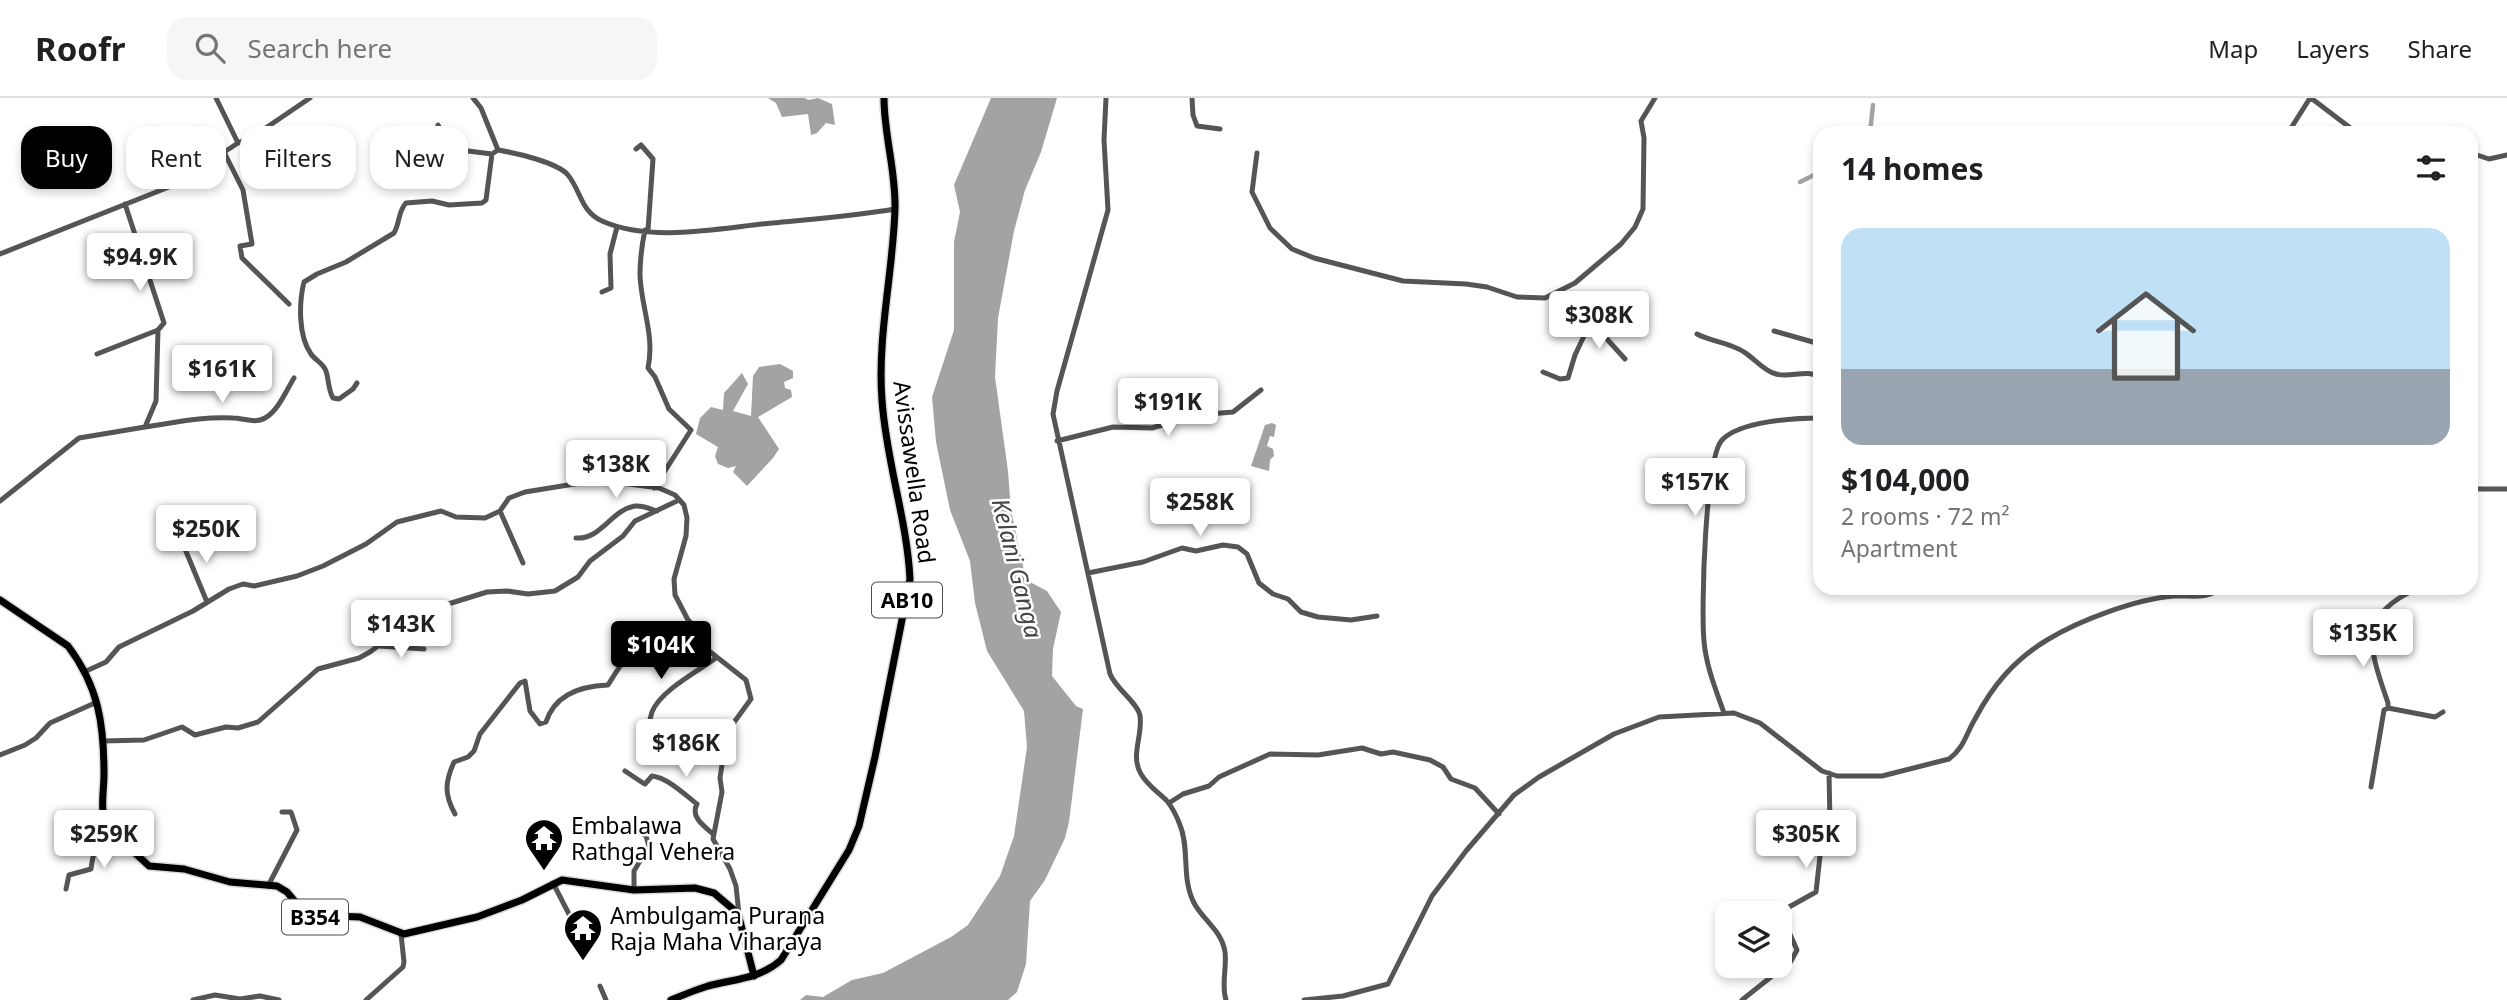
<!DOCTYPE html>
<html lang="en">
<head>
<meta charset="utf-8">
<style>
	:root { --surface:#fff; --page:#f6f6f6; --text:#202124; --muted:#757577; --line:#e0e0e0; --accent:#000 }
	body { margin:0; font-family:"Noto Sans",sans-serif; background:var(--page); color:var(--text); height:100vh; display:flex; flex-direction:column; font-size:26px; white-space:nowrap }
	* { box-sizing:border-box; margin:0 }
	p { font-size:23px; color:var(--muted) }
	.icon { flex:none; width:38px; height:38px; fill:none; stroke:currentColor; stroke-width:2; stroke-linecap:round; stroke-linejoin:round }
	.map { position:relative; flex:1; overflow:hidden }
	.drawer { position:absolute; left:1813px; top:28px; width:665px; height:469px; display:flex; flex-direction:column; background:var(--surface); border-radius:21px; box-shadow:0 4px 10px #0003 }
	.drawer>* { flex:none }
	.top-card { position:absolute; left:21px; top:28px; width:665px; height:63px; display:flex; gap:14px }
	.tools { position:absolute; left:1715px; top:803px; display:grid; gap:14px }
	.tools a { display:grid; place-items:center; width:77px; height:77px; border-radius:14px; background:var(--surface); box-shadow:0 4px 10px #0003; font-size:35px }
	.price { position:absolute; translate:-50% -60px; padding:0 16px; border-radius:7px; background:#fff; color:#222; font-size:23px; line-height:46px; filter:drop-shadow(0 2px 4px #0008) }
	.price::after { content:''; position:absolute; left:50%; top:42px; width:21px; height:16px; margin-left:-10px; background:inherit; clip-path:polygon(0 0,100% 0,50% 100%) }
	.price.on { background:var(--accent); color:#fff }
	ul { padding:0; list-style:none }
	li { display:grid; align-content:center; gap:14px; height:371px; padding:0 28px }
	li+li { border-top:2px solid var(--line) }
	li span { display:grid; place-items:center; height:217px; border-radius:21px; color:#555 }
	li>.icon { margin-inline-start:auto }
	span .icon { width:126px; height:126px; fill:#fffc; stroke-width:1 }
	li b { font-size:30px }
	h2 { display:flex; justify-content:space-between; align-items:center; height:84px; padding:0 28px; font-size:30px }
	.tag { padding:0 24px; border-radius:21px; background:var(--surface); box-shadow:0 4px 10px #0003; font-size:24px; line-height:63px }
	.tag.on { background:var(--accent); color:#fff }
	header { display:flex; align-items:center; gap:42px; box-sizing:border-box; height:98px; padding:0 35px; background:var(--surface); border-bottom:2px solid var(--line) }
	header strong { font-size:33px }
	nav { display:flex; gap:38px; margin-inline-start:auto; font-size:24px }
	.search { width:490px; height:63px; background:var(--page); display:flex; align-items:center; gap:18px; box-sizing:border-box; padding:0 24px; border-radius:21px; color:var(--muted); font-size:26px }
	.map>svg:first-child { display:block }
	.water { fill:#a3a3a3 }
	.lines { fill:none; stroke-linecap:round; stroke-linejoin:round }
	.canal { stroke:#a3a3a3; stroke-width:4.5 }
	.major-casing { stroke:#dbdbdb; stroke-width:10 }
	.minor { stroke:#555; stroke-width:5 }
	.major { stroke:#000; stroke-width:7 }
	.labels { text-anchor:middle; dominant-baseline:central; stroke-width:5; stroke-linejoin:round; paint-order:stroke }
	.shield { fill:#fff; stroke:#4c4c4c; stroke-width:2 }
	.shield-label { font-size:21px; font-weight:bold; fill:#000 }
	.street-label { font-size:23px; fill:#000; stroke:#fff }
	.poi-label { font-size:23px; fill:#000; stroke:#fff; text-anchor:start }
	.water-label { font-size:24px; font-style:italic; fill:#444; stroke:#fff }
</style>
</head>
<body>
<header>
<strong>Roofr</strong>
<div class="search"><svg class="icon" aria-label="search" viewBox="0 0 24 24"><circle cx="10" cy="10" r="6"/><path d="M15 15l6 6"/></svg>Search here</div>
<nav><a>Map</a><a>Layers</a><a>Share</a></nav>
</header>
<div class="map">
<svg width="2507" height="902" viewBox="0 0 2507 902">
	<rect width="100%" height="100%" fill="#fff"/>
	<!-- water -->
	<path class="water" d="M768,0H805L808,2L818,0L832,6L835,27L826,25L817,35L811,37L808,16L782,19L776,5Z
		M991,0H1057L1041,54L1025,92L1014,133L998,220L995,279L1008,373L1011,412L1026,482L1047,493L1061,514L1053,551L1052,578L1076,608L1083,611L1069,724L1065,740L1045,782L1030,803L1026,866L1017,894L1008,902H800L806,897L823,899L852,882L883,875L951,839L968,827L1000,778L1014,738L1027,649L1024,613L987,553L975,505L970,463L950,412L936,344L932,299L954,232V144L960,114L954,87Z
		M780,266L793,273V280L784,284L785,290L791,292L792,299L758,319L779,351L773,360L747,388L733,374L736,368L728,370L718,366L715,358L718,349L696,336L700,320L711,309L723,312L724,295L742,275L748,286L733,313L751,318L753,278L759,269Z
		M1272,325L1276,327L1274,339L1270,338L1267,348L1273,351L1274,358L1270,362L1269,373L1251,368L1265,327Z"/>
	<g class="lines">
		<!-- canal -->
		<path class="canal" d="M1870,35L1873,7
			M1800,84L1820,74"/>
		<defs>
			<path id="major" d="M0,502L68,548C99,589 104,627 104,676C104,695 99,713 108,730L149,768L184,771L230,784L277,788L287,794L303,813L309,817L360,819L404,836L477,819L522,802L562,782L634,792L695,790L714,795L734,812L739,819L754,878
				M671,902C683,897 695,892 708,888C734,881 760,881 781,862L849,752L859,728L875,659L910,481C907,421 886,363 882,302C877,239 893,175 895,111C896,73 884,37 884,0"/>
		</defs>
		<!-- major casing -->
		<use href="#major" class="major-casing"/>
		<!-- minor -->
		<path class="minor" d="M216,0L238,45
			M473,0L481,10L498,52C515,55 557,64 568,77C581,93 581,114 602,123C651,145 720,130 772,125C813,121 854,118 895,111
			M1106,0L1104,42L1108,112L1057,293L1053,316L1110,576C1116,591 1139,606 1140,618C1143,637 1130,658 1141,676C1148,688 1158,694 1167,703C1172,709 1177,719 1180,727C1190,751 1181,780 1194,805C1203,822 1222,833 1225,854C1227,871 1221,886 1226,902
			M1192,0L1193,17L1197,28L1220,31
			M2311,0L2357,35
			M438,27L452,51L492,56
			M2288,35L2310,0
			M636,51L641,47L653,61L648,132
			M224,54L243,92L252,146L240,148L242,160L289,206
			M1257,55L1252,94L1270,130L1292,151L1314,160L1403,183L1466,186L1487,189L1517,199L1545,200L1575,185L1621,146L1635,129L1643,111L1644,40L1641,23L1655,0
			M2471,55L2489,61L2507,57
			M413,84L445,69L459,67L465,53
			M645,132C642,146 640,162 640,177C641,209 655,237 648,270L655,279L669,311L691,332L654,390
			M0,156L174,87L238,45L254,38L310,0
			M602,194L611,190L610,156L617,129
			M1586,233L1595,238L1606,240L1625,261
			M1774,233L1820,246
			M1697,236C1712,244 1729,244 1744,254C1754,260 1764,273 1776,276C1790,280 1807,271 1820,279
			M97,256L158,232L164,225L125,106
			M1543,274L1560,281L1568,280L1575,257L1592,221
			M357,285L353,291L339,301L333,300C328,291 329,282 326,273C323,265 315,262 311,256C298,238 299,204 304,184L317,176L346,164L394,135C400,125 398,113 406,105L432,103L449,107L482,105L486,102L492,56L498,52
			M145,329C173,325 204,318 233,320C243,320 255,326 265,320C278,313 286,293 294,280
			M1057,343L1113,329L1152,330L1197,317L1233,314L1261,292
			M2471,391H2507
			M0,403L79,340L145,329L156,303L158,232
			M500,413L523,465
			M180,439L207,504
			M576,440C601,442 611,412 635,408C643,407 650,411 657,413
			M1088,475L1143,464L1182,450L1196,453L1223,447L1238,449L1247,456L1259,485L1273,496L1288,501L1301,514L1318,519L1351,522L1377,518
			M379,548L424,551
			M84,574L106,564L119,549L193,513L229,491L243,486L254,488L297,478L323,468L366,446L397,424L441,413L456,419L485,420L500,413L509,400L525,394L599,382L659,390L675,397L684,407L687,420L686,438L674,481L675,497L688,522L698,531L704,549L746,582L751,601L727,634L720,680L722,694L713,741L730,771L736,788L739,816
			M2388,610L2435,619L2443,614
			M1724,615C1716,592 1706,568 1704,543C1701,513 1705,360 1722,342C1740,323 1795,320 1820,320
			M647,636C649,628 650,620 652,614C660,593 698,573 716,560
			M103,643L144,642L182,629L195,637L226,629L238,630L258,624L318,571L359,560L370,554L391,538L411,529L432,511L487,494L507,493L528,496L555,493L578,479L590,463L623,438L635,423L679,402
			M0,657L25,647L36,640L50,625L97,604
			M625,673L643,685L645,686L652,678C668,680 684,696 697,706C690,719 704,728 713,736
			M2371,689L2384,612L2388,610V605C2370,552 2355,517 2419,490
			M1169,705L1183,696L1209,688L1219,679L1270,656L1318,657L1362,650L1381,656L1393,654L1430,662L1443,669L1451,681L1475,690L1499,716
			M455,716C444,696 445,684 454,664L468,659L474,653L480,636L520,585L525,583L530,613L540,626L546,624C555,596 581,588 608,587C618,571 637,537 659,537C674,538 690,545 704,549
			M553,785L572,822
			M268,788L297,732L291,714H282
			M66,791L69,777L91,771C93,754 97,743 108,730
			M634,792V773L649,748L646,738L632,730L634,723
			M600,888L606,902
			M193,902L215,897L240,901L260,898L279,902
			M366,902L403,869L404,864L401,836
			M1304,902L1343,898L1388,886L1432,798L1466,753L1514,697L1539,679L1614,636L1659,619L1734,615L1760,625L1822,673L1837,678H1882L1949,661C1964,650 1966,636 1975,621C1993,587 2014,562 2047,542C2080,522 2136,501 2174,498C2190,497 2208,502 2220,490
			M1742,902L1791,863L1797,852L1780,814L1816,794L1821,749L1828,735L1830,725L1829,675"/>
		<!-- major -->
		<use href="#major" class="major"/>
	</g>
	<!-- icons -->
	<defs>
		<symbol id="temple-pin" viewBox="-11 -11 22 30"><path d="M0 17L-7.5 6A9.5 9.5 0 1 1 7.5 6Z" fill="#000" stroke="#fff"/><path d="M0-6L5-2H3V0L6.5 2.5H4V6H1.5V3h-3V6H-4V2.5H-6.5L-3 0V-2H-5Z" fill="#fff"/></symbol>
	</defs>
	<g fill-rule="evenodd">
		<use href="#temple-pin" x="522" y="718" width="44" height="60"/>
		<use href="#temple-pin" x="561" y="808" width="44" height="60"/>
	</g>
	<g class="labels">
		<!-- shield labels -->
		<g class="shield">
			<rect x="872" y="484.5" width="70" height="35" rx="5"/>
			<rect x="282" y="801.5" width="66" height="35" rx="5"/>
		</g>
		<g class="shield-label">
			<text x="907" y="502">AB10</text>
			<text x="315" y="819">B354</text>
		</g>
		<!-- street labels -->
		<g class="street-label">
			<text transform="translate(915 374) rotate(82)">Avissawella Road</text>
		</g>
		<!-- poi labels -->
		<g class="poi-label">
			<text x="571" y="727">Embalawa<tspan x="571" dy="26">Rathgal Vehera</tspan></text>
			<text x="610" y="817">Ambulgama Purana<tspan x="610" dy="26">Raja Maha Viharaya</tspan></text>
		</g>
		<!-- water labels -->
		<g class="water-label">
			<text transform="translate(1018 470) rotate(76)">Kelani Ganga</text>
		</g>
	</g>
</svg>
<div class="tools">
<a><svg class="icon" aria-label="layers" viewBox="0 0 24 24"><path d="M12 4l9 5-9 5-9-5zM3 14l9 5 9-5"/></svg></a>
</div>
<b class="price" style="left:140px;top:195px">$94.9K</b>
<b class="price" style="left:1599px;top:253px">$308K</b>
<b class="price" style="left:222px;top:307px">$161K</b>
<b class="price" style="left:1168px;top:340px">$191K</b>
<b class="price" style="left:616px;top:402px">$138K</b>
<b class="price" style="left:1695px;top:420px">$157K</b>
<b class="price" style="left:1200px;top:440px">$258K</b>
<b class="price" style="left:206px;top:467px">$250K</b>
<b class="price" style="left:401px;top:562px">$143K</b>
<b class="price" style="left:2363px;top:571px">$135K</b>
<b class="price on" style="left:661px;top:583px">$104K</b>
<b class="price" style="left:686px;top:681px">$186K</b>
<b class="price" style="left:104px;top:772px">$259K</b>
<b class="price" style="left:1806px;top:772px">$305K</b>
<div class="top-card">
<a class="tag on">Buy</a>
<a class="tag">Rent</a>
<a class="tag">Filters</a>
<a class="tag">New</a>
</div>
<section class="drawer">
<h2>14 homes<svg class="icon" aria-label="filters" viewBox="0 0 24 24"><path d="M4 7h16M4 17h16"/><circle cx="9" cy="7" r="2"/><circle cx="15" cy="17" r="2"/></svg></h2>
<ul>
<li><span style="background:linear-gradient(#bfe0f5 65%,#9aa5b1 0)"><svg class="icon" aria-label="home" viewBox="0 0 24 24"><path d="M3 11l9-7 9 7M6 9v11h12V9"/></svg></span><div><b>$104,000</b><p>2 rooms · 72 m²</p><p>Apartment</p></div></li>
</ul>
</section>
</div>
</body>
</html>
